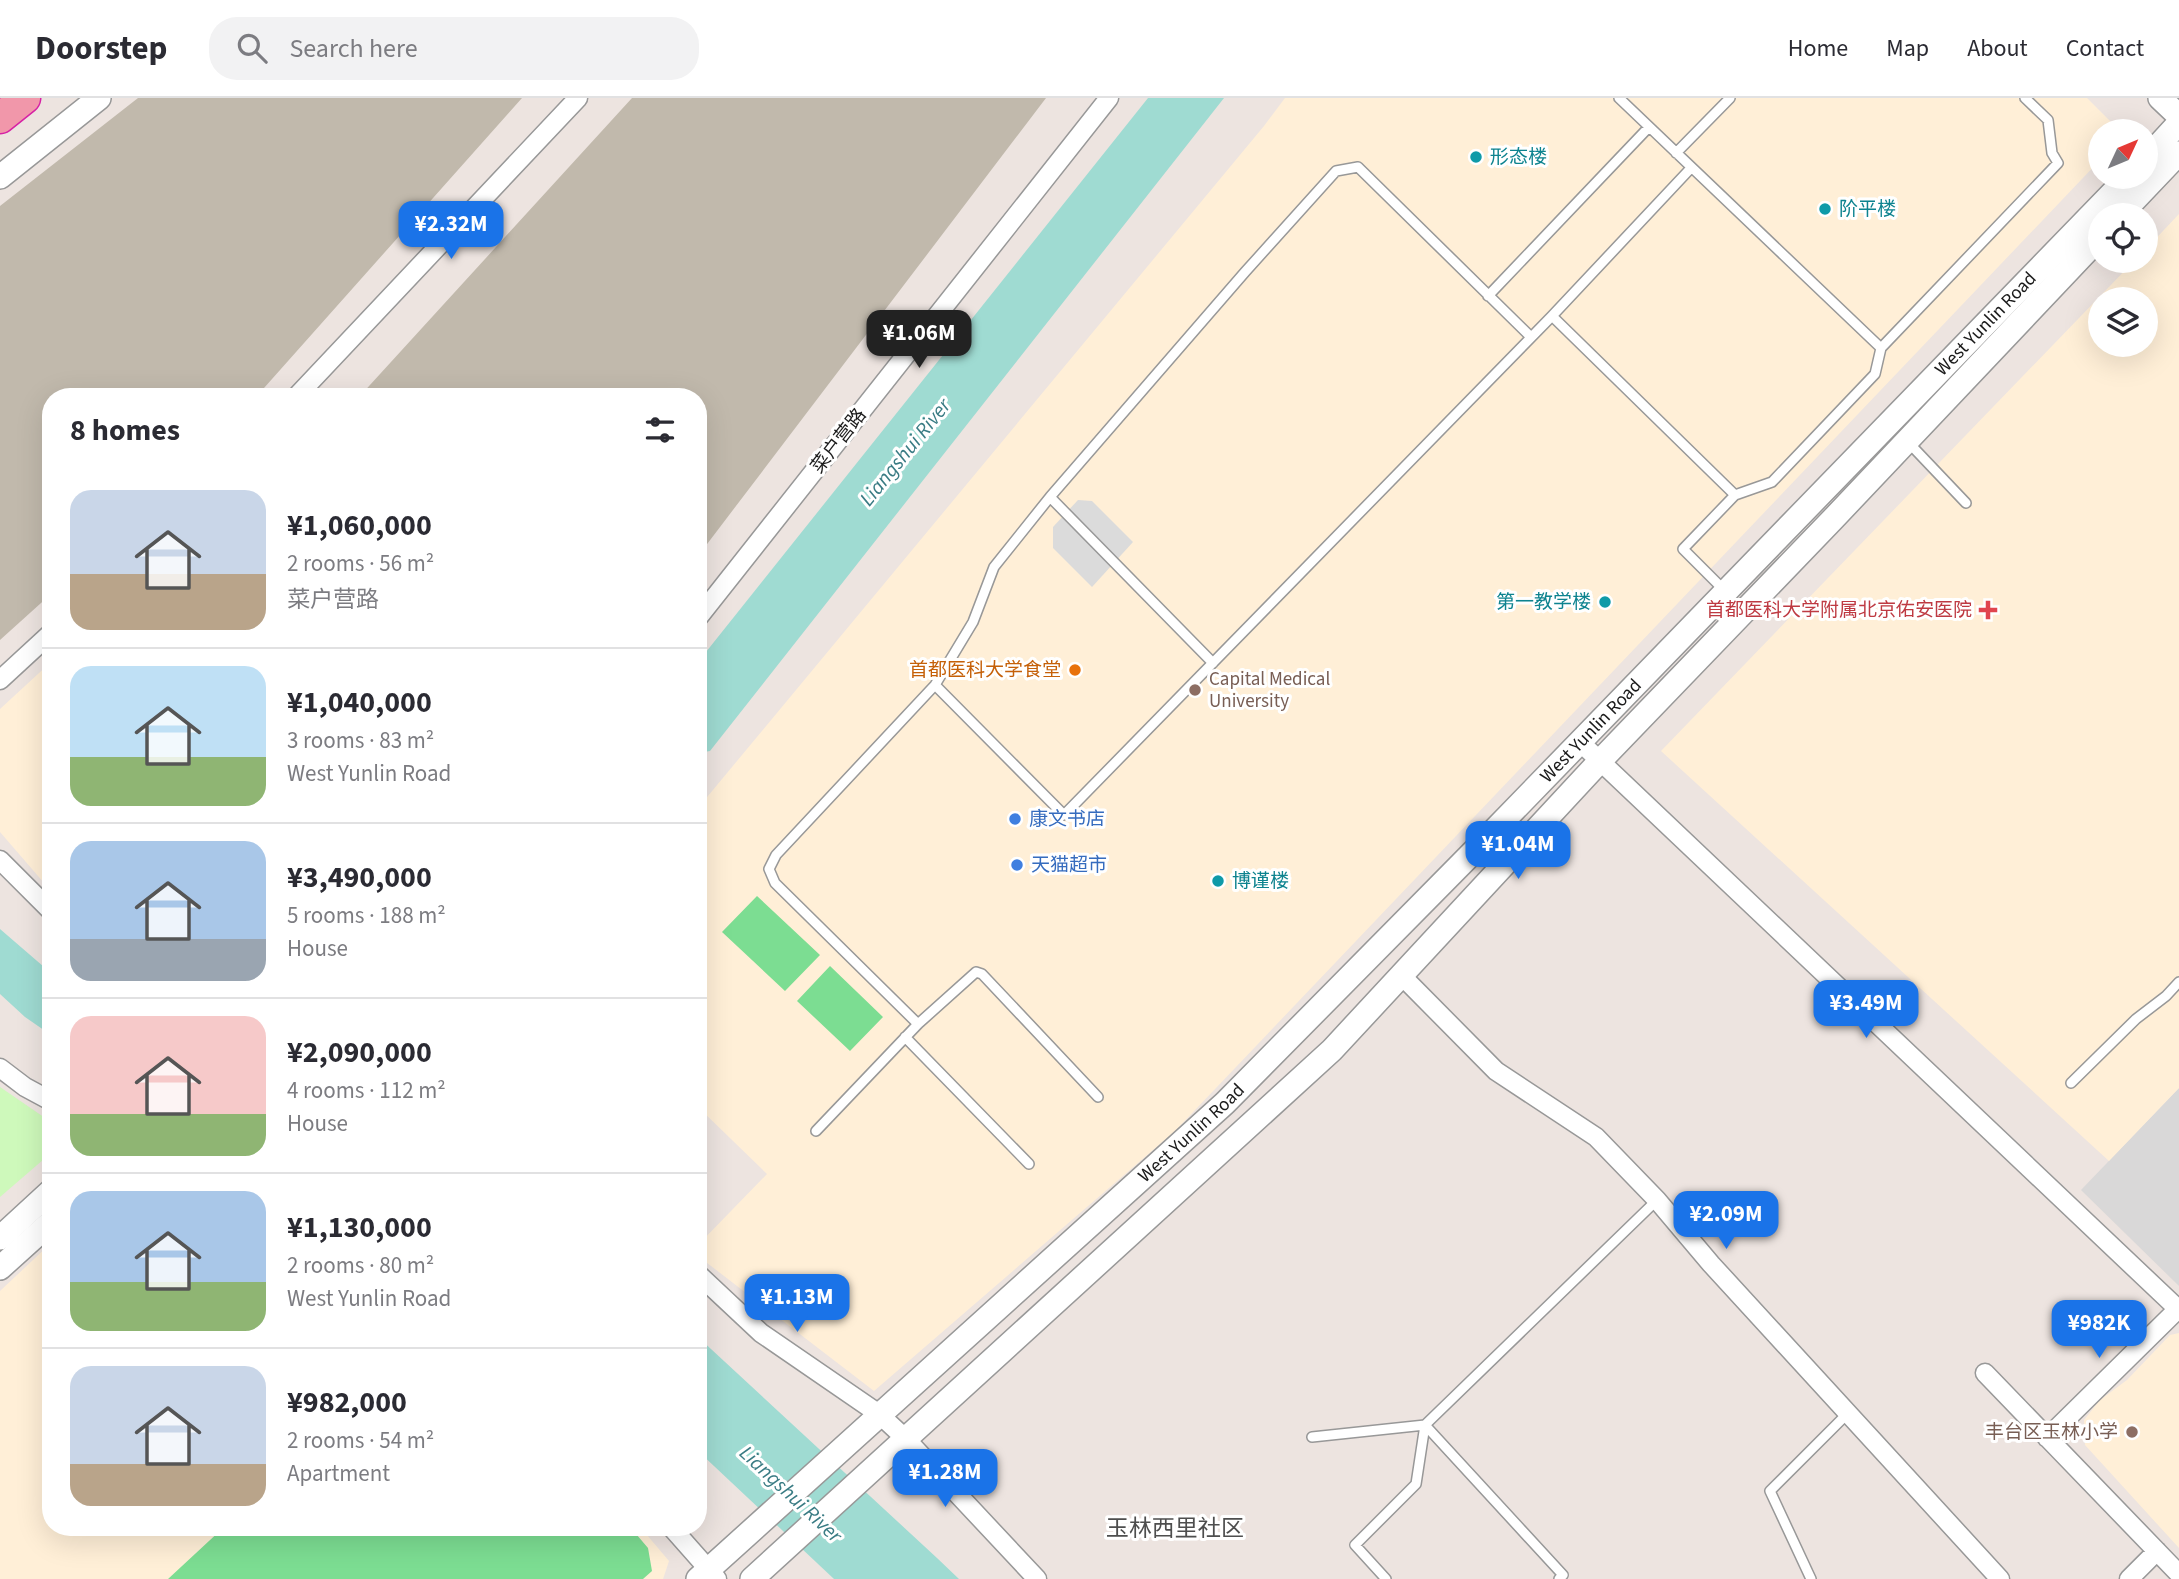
<!DOCTYPE html>
<html lang="en">
<head>
<meta charset="utf-8">
<style>
	:root { --surface:#fff; --page:#f2f2f3; --text:#2b2b33; --muted:#7c7c81; --line:#e1e1e2; --accent:#1a73e8 }
	body { margin:0; font-family:"Source Sans 3","Noto Sans SC",sans-serif; background:var(--page); color:var(--text); height:100vh; display:flex; flex-direction:column; font-size:26px; white-space:nowrap }
	* { box-sizing:border-box; margin:0 }
	p { font-size:23px; color:var(--muted) }
	.icon { flex:none; width:38px; height:38px; fill:none; stroke:currentColor; stroke-width:2; stroke-linecap:round; stroke-linejoin:round }
	.map { position:relative; flex:1; overflow:hidden }
	.sheet { position:absolute; left:42px; top:290px; width:665px; height:1148px; display:flex; flex-direction:column; background:var(--surface); border-radius:28px; box-shadow:0 7px 28px #0002 }
	.sheet>* { flex:none }
	.needle { width:46px; rotate:46deg }
	.controls { position:absolute; left:2088px; top:21px; display:grid; gap:14px }
	.controls a { display:grid; place-items:center; width:70px; height:70px; border-radius:50%; background:var(--surface); box-shadow:0 7px 28px #0002; font-size:35px }
	.price { position:absolute; translate:-50% -60px; padding:0 16px; border-radius:14px; background:var(--accent); color:#fff; font-size:23px; line-height:46px; filter:drop-shadow(0 2px 4px #0008) }
	.price::after { content:''; position:absolute; left:50%; top:42px; width:21px; height:16px; margin-left:-10px; background:inherit; clip-path:polygon(0 0,100% 0,50% 100%) }
	.price.on { background:#222; color:#fff }
	ul { padding:0; list-style:none }
	li { display:flex; align-items:center; gap:21px; height:175px; padding:0 28px }
	li+li { border-top:2px solid var(--line) }
	li span { display:grid; place-items:center; flex:none; width:196px; height:140px; border-radius:21px; color:#555 }
	li>.icon { margin-inline-start:auto }
	span .icon { width:84px; height:84px; fill:#fffc; stroke-width:1 }
	li b { font-size:30px }
	h2 { display:flex; justify-content:space-between; align-items:center; height:84px; padding:0 28px; font-size:30px }
	header { display:flex; align-items:center; gap:42px; box-sizing:border-box; height:98px; padding:0 35px; background:var(--surface); border-bottom:2px solid var(--line) }
	header strong { font-size:33px }
	nav { display:flex; gap:38px; margin-inline-start:auto; font-size:24px }
	.search { width:490px; height:63px; background:var(--page); display:flex; align-items:center; gap:18px; box-sizing:border-box; padding:0 24px; border-radius:28px; color:var(--muted); font-size:26px }
	.map>svg:first-child { display:block }
	.residential { fill:#d9d8d8 }
	.education { fill:#ffefd7; fill-rule:evenodd }
	.construction { fill:#c1b9ac }
	.park { fill:#cef9bb }
	.pitch { fill:#7cdd92 }
	.parking { fill:#dbdbdb }
	.water { fill:#9fdbd2 }
	.lines { fill:none; stroke-linecap:round; stroke-linejoin:round }
	.service-casing { stroke:#989898; stroke-width:12 }
	.minor-casing { stroke:#989898; stroke-width:21 }
	.tertiary-casing { stroke:#989898; stroke-width:26 }
	.trunk-casing { stroke:#d622a5; stroke-width:33 }
	.service { stroke:#fff; stroke-width:9 }
	.minor { stroke:#fff; stroke-width:18 }
	.tertiary { stroke:#fff; stroke-width:23 }
	.trunk { stroke:#f197aa; stroke-width:30 }
	.culture-dot { fill:#0f9aa8; stroke:#fff; stroke-width:2.5 }
	.health-dot { fill:#e0444e; stroke:#fff; stroke-width:2.5 }
	.food-dot { fill:#e8710a; stroke:#fff; stroke-width:2.5 }
	.education-dot { fill:#8d6e63; stroke:#fff; stroke-width:2.5 }
	.shop-dot { fill:#3f7fe0; stroke:#fff; stroke-width:2.5 }
	.labels { text-anchor:middle; dominant-baseline:central; stroke-width:6; stroke-linejoin:round; paint-order:stroke }
	.culture-label { font-size:19px; fill:#0d838f; stroke:#fff; text-anchor:start }
	.street-label { font-size:19px; fill:#1b1b1b; stroke:#fff }
	.health-label { font-size:19px; fill:#be3a42; stroke:#fff; text-anchor:end }
	.food-label { font-size:19px; fill:#c56008; stroke:#fff; text-anchor:end }
	.education-label { font-size:19px; fill:#785e54; stroke:#fff; text-anchor:start }
	.shop-label { font-size:19px; fill:#366cbe; stroke:#fff; text-anchor:start }
	.water-label { font-size:21px; font-style:italic; fill:#3a7c84; stroke:#fff }
	.quarter-label { font-size:23px; fill:#4e4e4e; stroke:#fff }
</style>
</head>
<body>
<header>
<strong>Doorstep</strong>
<div class="search"><svg class="icon" aria-label="search" viewBox="0 0 24 24"><circle cx="10" cy="10" r="6"/><path d="M15 15l6 6"/></svg>Search here</div>
<nav><a>Home</a><a>Map</a><a>About</a><a>Contact</a></nav>
</header>
<div class="map">
<svg width="2179" height="1481" viewBox="0 0 2179 1481">
	<rect width="100%" height="100%" fill="#ede4e0"/>
	<!-- residential -->
	<path class="residential" d="M2179,990V1188L2081,1092Z"/>
	<!-- education -->
	<path class="education" d="M1285,0H2087L2111,24V33H2100V62L1175,1033L874,1293L698,1158V1147L767,1076L698,1009V710L1264,28Z
		M2179,116V990L2109,1063L1661,653L2134,163H2146V151ZM2100,201H2146V247H2100Z
		M51,564V793L0,734V611Z
		M51,1145V1430H641L669,1463L663,1481H0V1193Z
		M2179,1235V1450L2085,1347L2084,1322L2100,1302L2127,1282L2170,1237Z"/>
	<!-- construction -->
	<path class="construction" d="M138,0H522L256,299H51V496L0,542V108Z
		M632,0H1046L698,458V299H359Z"/>
	<!-- park -->
	<path class="park" d="M0,989L51,1024V1055L0,1099Z"/>
	<!-- pitch -->
	<path class="pitch" d="M757,798L820,857L785,893L722,834Z
		M830,868L883,919L850,953L797,903Z
		M223,1430H631L648,1450L652,1473L643,1481H168Z"/>
	<!-- parking -->
	<path class="parking" d="M1078,402L1092,403L1133,444L1092,489L1053,450V429Z"/>
	<!-- water -->
	<path class="water" d="M1148,0H1224L710,653L698,655V564Z
		M0,831L51,875V937L25,919L0,896Z
		M698,1239L937,1460L959,1481H834L698,1353Z"/>
	<g class="lines">
		<defs>
			<path id="service" d="M1619,0L1881,250L2058,65L2052,55L2048,22L2025,0
				M1676,55L1730,0
				M1488,198L1649,29
				M1552,218L1735,397
				M1908,344L1966,405
				M1050,399L1213,565
				M1724,492L1683,451L1735,397L1772,384L1875,276L1881,250
				M935,587L1064,717L1552,218L1691,70
				M918,926L775,785L769,771L776,757L935,587L973,524L994,469L1050,399L1245,174L1336,73L1358,69L1531,239
				M905,939L1029,1066
				M2071,985L2136,921L2166,898L2179,884
				M816,1033L918,926L976,874L982,876L1098,999
				M1425,1327L1563,1477L1559,1481
				M1312,1339L1425,1327L1657,1102
				M1386,1481L1355,1447L1416,1386L1425,1327
				M1811,1481L1770,1393L1848,1315"/>
			<path id="minor" d="M296,299L578,0
				M698,520L1109,0
				M0,582L51,535
				M1580,644L2179,1212
				M0,762L51,813
				M1401,877L1496,973L1596,1039L1657,1102L1711,1166L2000,1481
				M0,970L25,989L51,1003
				M698,1176L761,1235L879,1316L906,1341L1037,1481
				M1985,1275L2179,1476
				M2047,1340L2178,1211
				M672,1430L717,1481
				M2129,1481L2157,1453"/>
			<g id="tertiary">
				<path d="M2160,0L2179,18"/>
				<path d="M2146,61L2179,25"/>
				<path d="M0,79L99,0"/>
				<path d="M2120,117L2179,55"/>
				<path d="M0,1140L51,1093"/>
				<path d="M0,1170L51,1124"/>
				<path id="s1" d="M698,1481L1225,1005L1479,748L2128,79"/>
				<path d="M752,1481L1332,952L1600,663L1834,420L2100,139"/>
			</g>
			<path id="trunk" d="M0,20L25,0"/>
		</defs>
		<!-- service casing -->
		<use href="#service" class="service-casing"/>
		<!-- minor casing -->
		<use href="#minor" class="minor-casing"/>
		<!-- tertiary casing -->
		<use href="#tertiary" class="tertiary-casing"/>
		<!-- trunk casing -->
		<use href="#trunk" class="trunk-casing"/>
		<!-- service -->
		<use href="#service" class="service"/>
		<!-- minor -->
		<use href="#minor" class="minor"/>
		<!-- tertiary -->
		<use href="#tertiary" class="tertiary"/>
		<!-- trunk -->
		<use href="#trunk" class="trunk"/>
	</g>
	<!-- markers -->
	<g class="culture-dot">
		<circle cx="1476" cy="59" r="7"/>
		<circle cx="1825" cy="111" r="7"/>
		<circle cx="1605" cy="504" r="7"/>
		<circle cx="1218" cy="783" r="7"/>
	</g>
	<path class="health-dot" d="M1984.5 501.5h7v7h7v7h-7v7h-7v-7h-7v-7h7z"/>
	<circle class="food-dot" cx="1075" cy="572" r="7"/>
	<g class="education-dot">
		<circle cx="1195" cy="592" r="7"/>
		<circle cx="2132" cy="1334" r="7"/>
	</g>
	<g class="shop-dot">
		<circle cx="1015" cy="721" r="7"/>
		<circle cx="1017" cy="767" r="7"/>
	</g>
	<g class="labels">
		<!-- culture labels -->
		<g class="culture-label">
			<text x="1490" y="59">形态楼</text>
			<text x="1839" y="111">阶平楼</text>
			<text x="1591" y="504" text-anchor="end">第一教学楼</text>
			<text x="1232" y="783">博谨楼</text>
		</g>
		<!-- street labels -->
		<g class="street-label">
			<text stroke="none"><textPath href="#s1" startOffset="1799">West Yunlin Road</textPath></text>
			<text transform="translate(839 343) rotate(-52)">菜户营路</text>
			<text stroke="none"><textPath href="#s1" startOffset="1232">West Yunlin Road</textPath></text>
			<text stroke="none"><textPath href="#s1" startOffset="665">West Yunlin Road</textPath></text>
		</g>
		<!-- health labels -->
		<g class="health-label">
			<text x="1972" y="512">首都医科大学附属北京佑安医院</text>
		</g>
		<!-- food labels -->
		<g class="food-label">
			<text x="1061" y="572">首都医科大学食堂</text>
		</g>
		<!-- education labels -->
		<g class="education-label">
			<text x="1209" y="581">Capital Medical<tspan x="1209" dy="22">University</tspan></text>
			<text x="2118" y="1334" text-anchor="end">丰台区玉林小学</text>
		</g>
		<!-- shop labels -->
		<g class="shop-label">
			<text x="1029" y="721">康文书店</text>
			<text x="1031" y="767">天猫超市</text>
		</g>
		<!-- water labels -->
		<g class="water-label">
			<text transform="translate(905 354) rotate(-51)">Liangshui River</text>
			<text transform="translate(791 1396) rotate(43)">Liangshui River</text>
		</g>
		<!-- quarter labels -->
		<g class="quarter-label">
			<text x="1175" y="1430">玉林西里社区</text>
		</g>
	</g>
</svg>
<div class="controls">
<a><svg class="needle" viewBox="-14 -14 28 28"><path d="M0-13l5 13h-10z" fill="#e53935"/><path d="M0 13l5-13h-10z" fill="#7c7c81"/></svg></a>
<a><svg class="icon" aria-label="locate" viewBox="0 0 24 24"><circle cx="12" cy="12" r="6"/><path d="M12 2v4M12 18v4M2 12h4M18 12h4"/></svg></a>
<a><svg class="icon" aria-label="layers" viewBox="0 0 24 24"><path d="M12 4l9 5-9 5-9-5zM3 14l9 5 9-5"/></svg></a>
</div>
<b class="price" style="left:451px;top:163px">¥2.32M</b>
<b class="price on" style="left:919px;top:272px">¥1.06M</b>
<b class="price" style="left:1518px;top:783px">¥1.04M</b>
<b class="price" style="left:1866px;top:942px">¥3.49M</b>
<b class="price" style="left:1726px;top:1153px">¥2.09M</b>
<b class="price" style="left:797px;top:1236px">¥1.13M</b>
<b class="price" style="left:2099px;top:1262px">¥982K</b>
<b class="price" style="left:945px;top:1411px">¥1.28M</b>
<section class="sheet">
<h2>8 homes<svg class="icon" aria-label="filters" viewBox="0 0 24 24"><path d="M4 7h16M4 17h16"/><circle cx="9" cy="7" r="2"/><circle cx="15" cy="17" r="2"/></svg></h2>
<ul>
<li><span style="background:linear-gradient(#c9d6e8 60%,#b9a48a 0)"><svg class="icon" aria-label="home" viewBox="0 0 24 24"><path d="M3 11l9-7 9 7M6 9v11h12V9"/></svg></span><div><b>¥1,060,000</b><p>2 rooms · 56 m²</p><p>菜户营路</p></div></li>
<li><span style="background:linear-gradient(#bfe0f5 65%,#8fb573 0)"><svg class="icon" aria-label="home" viewBox="0 0 24 24"><path d="M3 11l9-7 9 7M6 9v11h12V9"/></svg></span><div><b>¥1,040,000</b><p>3 rooms · 83 m²</p><p>West Yunlin Road</p></div></li>
<li><span style="background:linear-gradient(#a9c7e8 70%,#9aa5b1 0)"><svg class="icon" aria-label="home" viewBox="0 0 24 24"><path d="M3 11l9-7 9 7M6 9v11h12V9"/></svg></span><div><b>¥3,490,000</b><p>5 rooms · 188 m²</p><p>House</p></div></li>
<li><span style="background:linear-gradient(#f6c9c9 70%,#8fb573 0)"><svg class="icon" aria-label="home" viewBox="0 0 24 24"><path d="M3 11l9-7 9 7M6 9v11h12V9"/></svg></span><div><b>¥2,090,000</b><p>4 rooms · 112 m²</p><p>House</p></div></li>
<li><span style="background:linear-gradient(#a9c7e8 65%,#8fb573 0)"><svg class="icon" aria-label="home" viewBox="0 0 24 24"><path d="M3 11l9-7 9 7M6 9v11h12V9"/></svg></span><div><b>¥1,130,000</b><p>2 rooms · 80 m²</p><p>West Yunlin Road</p></div></li>
<li><span style="background:linear-gradient(#c9d6e8 70%,#b9a48a 0)"><svg class="icon" aria-label="home" viewBox="0 0 24 24"><path d="M3 11l9-7 9 7M6 9v11h12V9"/></svg></span><div><b>¥982,000</b><p>2 rooms · 54 m²</p><p>Apartment</p></div></li>
</ul>
</section>
</div>
</body>
</html>
